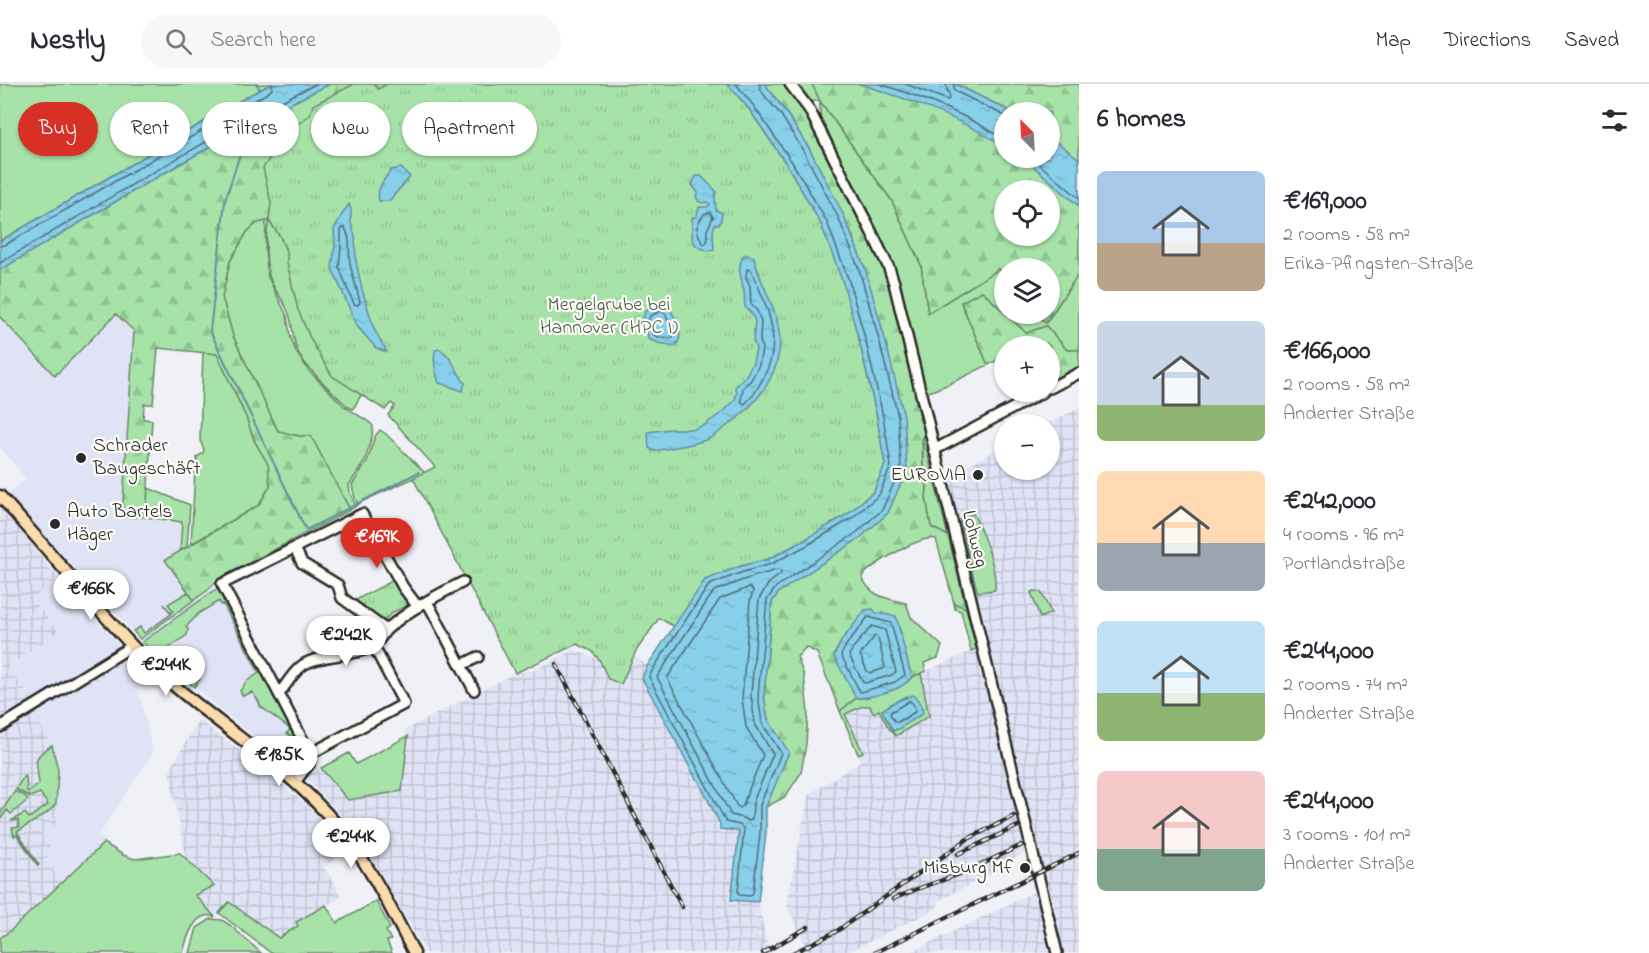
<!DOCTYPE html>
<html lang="en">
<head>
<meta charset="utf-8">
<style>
	:root { --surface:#fff; --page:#f7f7f7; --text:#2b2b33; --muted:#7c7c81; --line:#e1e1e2; --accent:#d93025 }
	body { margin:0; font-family:"Indie Flower",sans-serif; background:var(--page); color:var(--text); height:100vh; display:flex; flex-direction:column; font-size:22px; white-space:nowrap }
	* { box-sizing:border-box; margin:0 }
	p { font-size:20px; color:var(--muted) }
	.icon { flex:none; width:33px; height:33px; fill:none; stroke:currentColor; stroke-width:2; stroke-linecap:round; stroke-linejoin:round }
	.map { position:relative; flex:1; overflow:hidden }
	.side { display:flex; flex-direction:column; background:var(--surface); width:570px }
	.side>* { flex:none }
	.hud { position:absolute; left:18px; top:18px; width:570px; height:54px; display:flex; gap:12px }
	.needle { width:39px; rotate:336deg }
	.fabs { position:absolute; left:994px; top:18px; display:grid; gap:12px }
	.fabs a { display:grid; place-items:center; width:66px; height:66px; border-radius:50%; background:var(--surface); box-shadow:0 2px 4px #0004; font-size:30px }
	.price { position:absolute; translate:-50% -51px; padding:0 14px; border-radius:21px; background:#fff; color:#222; font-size:20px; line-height:39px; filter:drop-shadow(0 2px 3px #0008) }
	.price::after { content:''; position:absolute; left:50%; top:36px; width:18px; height:14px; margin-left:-9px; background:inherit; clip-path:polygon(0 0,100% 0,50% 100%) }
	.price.on { background:var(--accent); color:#fff }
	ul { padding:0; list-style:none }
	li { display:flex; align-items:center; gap:18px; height:150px; padding:0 18px }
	li span { display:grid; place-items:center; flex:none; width:168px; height:120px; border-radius:9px; color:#555 }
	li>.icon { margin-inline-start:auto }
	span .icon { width:72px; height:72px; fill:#fffc; stroke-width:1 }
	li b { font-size:26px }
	h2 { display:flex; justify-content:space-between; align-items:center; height:72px; padding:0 18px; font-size:26px }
	.chip { padding:0 21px; border-radius:27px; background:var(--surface); box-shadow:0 2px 4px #0004; font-size:21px; line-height:54px }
	.chip.on { background:var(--accent); color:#fff }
	header { display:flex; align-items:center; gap:36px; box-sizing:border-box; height:84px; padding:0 30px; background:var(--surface); border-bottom:2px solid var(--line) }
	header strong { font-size:28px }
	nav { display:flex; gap:33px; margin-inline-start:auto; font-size:21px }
	.search { width:420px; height:54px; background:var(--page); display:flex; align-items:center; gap:15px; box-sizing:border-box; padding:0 21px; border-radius:33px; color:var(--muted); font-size:22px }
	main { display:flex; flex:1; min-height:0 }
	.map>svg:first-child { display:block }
	.built { fill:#e0e3f5 }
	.industrial { fill:url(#industrial-grid) }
	.grass { fill:#a7e3a9; stroke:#69876a; stroke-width:1.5; fill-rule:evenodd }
	.forest { fill:url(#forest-firs); stroke:#69876a; stroke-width:1.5; fill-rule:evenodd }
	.park { fill:url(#park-tufts); stroke:#69876a; stroke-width:1.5 }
	.water { fill:url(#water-ripples); stroke:#638d9e; stroke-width:1.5 }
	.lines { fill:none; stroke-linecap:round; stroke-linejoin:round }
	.shore { stroke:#506d77; stroke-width:1.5 }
	.stream { stroke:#638d9e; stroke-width:2 }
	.minor-casing { stroke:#2b2b2b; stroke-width:14 }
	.major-casing { stroke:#2b2b2b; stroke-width:15 }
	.minor { stroke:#fdfcf7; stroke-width:9 }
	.major { stroke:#fcdcac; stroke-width:10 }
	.rail-casing { stroke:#2b2b2b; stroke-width:4.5 }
	.rail { stroke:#fdfcf7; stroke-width:2; stroke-dasharray:7; stroke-linecap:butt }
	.poi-dot { fill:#2b2b2b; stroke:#fdfcf7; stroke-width:2 }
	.labels { text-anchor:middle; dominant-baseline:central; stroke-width:4.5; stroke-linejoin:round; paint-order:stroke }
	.park-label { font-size:20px; fill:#4a594a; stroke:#fdfcf7 }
	.poi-label { font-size:20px; fill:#2b2b2b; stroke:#fdfcf7; text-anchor:start }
	.street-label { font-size:20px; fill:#2b2b2b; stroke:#fdfcf7 }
</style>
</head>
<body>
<header>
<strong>Nestly</strong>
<div class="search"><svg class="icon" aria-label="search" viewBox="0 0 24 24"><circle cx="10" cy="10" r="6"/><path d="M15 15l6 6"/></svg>Search here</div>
<nav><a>Map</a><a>Directions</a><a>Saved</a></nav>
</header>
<main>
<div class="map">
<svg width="1079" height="869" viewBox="0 0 1079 869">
	<defs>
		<pattern id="industrial-grid" width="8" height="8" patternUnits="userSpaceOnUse" patternTransform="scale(1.5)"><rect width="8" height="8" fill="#e0e3f5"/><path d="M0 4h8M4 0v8" fill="none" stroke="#c0c3d2"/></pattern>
		<pattern id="forest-firs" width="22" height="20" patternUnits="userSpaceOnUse" patternTransform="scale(1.5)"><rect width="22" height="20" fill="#a7e3a9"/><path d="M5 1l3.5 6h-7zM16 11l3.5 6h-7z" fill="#90c392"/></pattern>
		<pattern id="park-tufts" width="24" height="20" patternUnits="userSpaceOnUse" patternTransform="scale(1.5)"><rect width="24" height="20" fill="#a7e3a9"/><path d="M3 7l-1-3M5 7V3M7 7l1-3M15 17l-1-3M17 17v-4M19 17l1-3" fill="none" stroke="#90c392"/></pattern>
		<pattern id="water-ripples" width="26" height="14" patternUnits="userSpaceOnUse" patternTransform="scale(1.5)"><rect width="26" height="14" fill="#88cfea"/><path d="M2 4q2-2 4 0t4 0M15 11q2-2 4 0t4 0" fill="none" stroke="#76b2c9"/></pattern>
	</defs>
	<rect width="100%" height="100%" fill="#f0f1f6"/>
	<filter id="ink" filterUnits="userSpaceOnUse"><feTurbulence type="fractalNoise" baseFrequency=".0167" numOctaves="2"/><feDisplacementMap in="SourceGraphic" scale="12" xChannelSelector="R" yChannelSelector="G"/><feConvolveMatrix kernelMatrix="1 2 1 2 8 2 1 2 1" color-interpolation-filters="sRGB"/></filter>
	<g filter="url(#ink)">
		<!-- built -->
		<path class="built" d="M116,229L134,247L122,433H146L183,438L180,466L166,476L194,516L214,500L220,506L263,586L305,670L297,687L224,629L142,558L7,409L26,395L0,363V234Z
			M58,493L100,539L121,564L31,616L8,582L53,551L31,516Z
			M123,579L136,594L153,669L99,751L107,756L63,798L46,775L42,750L56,720L57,714L34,632Z"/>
		<!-- industrial -->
		<path class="industrial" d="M1079,324V869H909L1034,808L1026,767L985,793L940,816L936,825L846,869H809L787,822L808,711L859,678L860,675L840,627L856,614H865L911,595L912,593L976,565L927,402L1005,362V386H1050V340H1047Z
			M0,423L58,493L32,516L59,547L8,582L31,615L121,564L123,579L34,632L52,661L58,686L56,740L42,750L53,769L46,776L63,798L9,848L0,854Z
			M574,566L622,584L634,571L647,582L642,594L696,695L698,696L720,740V744L739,747L731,816L758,818L769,869H426L366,764L347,738L307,695L308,691L349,669L356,680L407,652L405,646L515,589L534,586Z
			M199,636L262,683L298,714L324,738L347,766L324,783L342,813L297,837L298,841L279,854L229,818L215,833L194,811L214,801L186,775L169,686Z"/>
		<!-- grass -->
		<path class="grass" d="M0,0H271L250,11L0,157Z
			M794,0H812L820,16L812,18Z
			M820,17L892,117L921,181L928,229L999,185L1005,192V229L982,207L961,219L988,281L949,300L924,310L894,185L823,46C821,34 819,29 820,17Z
			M266,137L265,167L268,193L287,232L290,251L296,268L309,287L344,322L369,338L373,342L372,352L365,377L349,401L350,409L356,422L350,426L311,353L299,352L278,347L233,252L222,213L230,177L247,148L257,139Z
			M269,137L280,152L287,169L367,301L353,325L347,322C332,307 314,292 302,275C292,261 294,245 289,230C285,218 276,209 271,197C265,184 265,152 269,137Z
			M1079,189V266H1067L1046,242L1026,249L1006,230H1037L1046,239Z
			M203,268L217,270L246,333L255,358L269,380L270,402L259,421L191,460L195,387L197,373L203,369L204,366L200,356Z
			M380,346L386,350L425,389L361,418L358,421L354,411L352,401L367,378L375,352Z
			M923,352L927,353L928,360H925L948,452L931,443L926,414L927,402L923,385Z
			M148,404L190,421L187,463L180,466L182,438L146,433Z
			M973,429C983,451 997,481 995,506L978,508L975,499L960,436Z
			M215,506H220L297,650L296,656L287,649L290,645L260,622L259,618L252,608L243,612L240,607L246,598L259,589L223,520L221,521L219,517L199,529L186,543L188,545L187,551L162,569V574L200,595L194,603L142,558Z
			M1035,507L1040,508L1042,510L1051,529L1040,534L1031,508Z
			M188,508L194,516L140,555L133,547L140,543L144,549L171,530L164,520L171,529L173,527L168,520Z
			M954,519L966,524L976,565L971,567L961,527L955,525Z
			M921,589L929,632L896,652L888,643L879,626L873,629L870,622H863L845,630L863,668L858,670L840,627L856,614H865L898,604L907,598L912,593ZM906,612L922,630L893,647L882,626Z
			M408,652L402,707L348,716L321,684L349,669L356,680Z
			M52,661L58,686L56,720L47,729L17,748L39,781L38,782L17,751L14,752L12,744L19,743L18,736L11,737L25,729L29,734L48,721L40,709L30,713L16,705L24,692L26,693L27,708H29L39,700C37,677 30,675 52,661Z
			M291,668H304C307,676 304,683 297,687L283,676Z
			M15,707L25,712L28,716L11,730L7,726L0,736V730Z
			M104,759L123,771L135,775L180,769L214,802L195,811L215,833C195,824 186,856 183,869H0V854L9,848Z
			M376,817L390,844L386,847L391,856L387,857L392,869H271L219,829L229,818L279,854L298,842L296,838L326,821L337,839Z
			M211,835L222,836L230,841L261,869H190L197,844Z"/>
		<!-- forest -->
		<path class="forest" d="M330,0H390L287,169L280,152L269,137H266L257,139L247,148L230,177L222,213L233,252L278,347L299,352H311L350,426L218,495L208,506L194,516L165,476L259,421L270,402L268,380L255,358L246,333L217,270L158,264L153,320H144L143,335L152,336L146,433H122L134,247L116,230L55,292L1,234H0V186C109,122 216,55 330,0Z
			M765,0H784L795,13L817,46L872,156L893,207L921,326L919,335L925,346L922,357L923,385L927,402L926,414L931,443L948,452L966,524L954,519L936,455C920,451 874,480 862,492C868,512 888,515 906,519L911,533L942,562L938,574L924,579L926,587L912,593L909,583L852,544L842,556L834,571L856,614L840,627L817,569L806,563L797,573L804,592L808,629L806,660L801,689L785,713L766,723L788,668L768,636L764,612L772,518L779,508L860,454L907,385L855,157L809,64L785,27Z
			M812,0H860L911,16L945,30L984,49L1005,63V74H1021L1031,80L1079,122V189L1046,239L1037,230H1050V184H1005V192L999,185L928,229L921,181L892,117L820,17ZM1005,106H1050V152H1005Z
			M955,0H1079V75L1050,53V28H1012Z
			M982,207L1026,249L1046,242L1067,266H1079V285L1050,300V262H1005V275L1004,273L988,281L961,218Z"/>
		<!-- park -->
		<path class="park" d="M354,0H374L378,5L387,0H727L733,6L749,25L787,81L821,140L844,199L860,260L877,333L885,381L874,407L849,429L803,457L768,475L741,482L705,496L675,543L659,534L636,567L621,600L608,595L600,577L592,567L577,560L515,589L413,394L435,383L388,331L395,322L391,319L385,326L332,292L311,256L298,226L287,179V169L280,152L269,137L271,119L263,84L288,47L310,31L313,21Z
			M394,496L411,519L393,528L381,539L354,519L359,514Z"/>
		<!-- water -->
		<path class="water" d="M271,0H330C216,55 109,122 0,186V157L250,11Z
			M727,0H765L785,27L809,64L843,130L865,184L884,251L904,332L907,385L888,429L860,454L779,508L772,518L764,612L768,636L789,668L766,723V749L758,818L731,816L739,747L720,745V740L698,696L696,695L642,594L647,582L705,496L741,482L769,475L803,457L849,429L874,407L885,381L877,333L860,260L843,199L821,140L787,81L749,25L733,6Z
			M860,0H955L1012,28H1005V63C960,34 911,16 860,0Z
			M1050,53L1079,75V122L1031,80L1021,74H1050Z
			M401,84L410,93L389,117H379C376,105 384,95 391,86Z
			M696,92H701L716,107L715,114L716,126L722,129L720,140H715L713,147L714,166L708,167L696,162L692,153V134L697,132L699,123H707L710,120L707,118L702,119L698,117L696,112L698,109L692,101Z
			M349,120L351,125V139L355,152L356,177L362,205L374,245L387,268L376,264L357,242L332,184L335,161L334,145L343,129Z
			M744,171H749L754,173C759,199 776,221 779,247C785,289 755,323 723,345C718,349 713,353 708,355C692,362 672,363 654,367L649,364L648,348L670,345H694L704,341L723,328L735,316L737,308L735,303L746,292L753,278L756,265L753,257L755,237L752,230L745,223C744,216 745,208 743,202C740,191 737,182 744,171Z
			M667,220C674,232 687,251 675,262L658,259L648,255L647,248L642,240L645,227L652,224Z
			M439,265C453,272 456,288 465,299L463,307L439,299C435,288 433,278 435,266Z
			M873,525L876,529L896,532L909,583L912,593C901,607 874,613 856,614L834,572L842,556L865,526Z
			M912,611C918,614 921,621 923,627L922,630L900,644L893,647L882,626L893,619Z"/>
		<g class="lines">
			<!-- shore -->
			<path class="shore" d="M736,0L753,21L792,78L827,138L849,197L866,258L883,332L891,382L879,411L852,434L806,462L771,480L743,488L709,501L653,585L649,593L726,738L740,741L744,745L738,808L740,811L750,812L753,809L760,749V721L781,669L762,639L758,612L767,516L776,503L856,449L882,426L901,383L898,332L878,252L859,185L838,133L804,68L781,31L764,11L760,4V0
				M880,0C924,14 966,30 1005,56
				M905,0L948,16L950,13L947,5L946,0
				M954,0V5L957,8L1005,32
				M1032,74L1079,114
				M710,128L713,133L707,146V158L704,160C699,155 695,144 699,138C700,135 703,133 704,130Z
				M344,143C352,153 348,168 350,180C353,193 357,206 360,218L358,221L354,220L348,206L339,183L341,162V146Z
				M0,162L5,161L269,8L272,5V0
				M0,179C104,118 207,53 316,0
				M747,185L751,186C768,224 785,259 761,298C757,306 751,315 744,320L741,317L743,304L751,296L759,281L762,265L760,256L761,237L757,227L751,220L750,202L746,193Z
				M661,227L665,229L674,251L672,254L659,253L654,251L648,238L650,232Z
				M777,486L781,487V490L769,499L759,515L751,611L755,640L773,670L753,718L752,735L749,737L743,734L731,731L657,593L714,507L746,495Z
				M750,503L753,507L750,517L742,614L746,643L763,671L745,715L743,722L740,724L737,722L667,594L720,515Z
				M868,533L891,539L905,591L895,598L861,608L859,606L841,571L847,560Z
				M872,542L885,546L896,588L892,591L865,599L863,598L849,571L853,564Z
				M875,552L878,554L885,583L883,585L870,589L867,587L860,571Z
				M909,617C913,618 916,624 915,628L898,638H895L890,630L891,628Z"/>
			<!-- stream -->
			<path class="stream" d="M257,0L260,6
				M242,42L246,51L225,117L210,247L306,446L419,388"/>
			<defs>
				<path id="minor" d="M790,0L809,25L871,147L889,184L894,199L1057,869
					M1050,304L1079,289
					M934,366L1043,308
					M426,518L430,523L474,606
					M386,546C408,526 436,512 463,498
					M462,581L478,573
					M279,610C286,601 293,588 303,581C321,569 357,573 374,561C379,557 382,551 386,546L342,514L338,501L302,479L295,464
					M0,643L132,562
					M310,670L404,620L373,561
					M295,698L309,680L310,670L222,500L362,430L403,503L418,523"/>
				<path id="major" d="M0,412C23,438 46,464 69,491C96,521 122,553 151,581C211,638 284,678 337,741C369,779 391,825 414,869"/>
			</defs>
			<!-- minor casing -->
			<use href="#minor" class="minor-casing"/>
			<!-- major casing -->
			<use href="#major" class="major-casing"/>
			<!-- minor -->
			<use href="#minor" class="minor"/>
			<!-- major -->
			<use href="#major" class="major"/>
			<defs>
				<path id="rail" d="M556,580L682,823
					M958,770L1018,742
					M980,781L1022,761
					M893,815L917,805L960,790
					M763,869L808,843
					M793,869L837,847L966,756L1014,732
					M874,869L1079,769"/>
			</defs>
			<!-- rail casing -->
			<use href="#rail" class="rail-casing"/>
			<!-- rail -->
			<use href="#rail" class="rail"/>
		</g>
	</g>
	<!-- markers -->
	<g class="poi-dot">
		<circle cx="81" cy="374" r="6"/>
		<circle cx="978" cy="391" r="6"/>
		<circle cx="55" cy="440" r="6"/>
		<circle cx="1025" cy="784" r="6"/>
	</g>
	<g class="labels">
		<!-- park labels -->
		<g class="park-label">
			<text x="609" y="221">Mergelgrube bei<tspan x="609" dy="23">Hannover (HPC I)</tspan></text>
		</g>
		<!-- poi labels -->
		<g class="poi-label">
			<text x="93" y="362">Schrader<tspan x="93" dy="23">Baugeschäft</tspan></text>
			<text x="966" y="391" text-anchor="end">EUROVIA</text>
			<text x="67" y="428">Auto Bartels<tspan x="67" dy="23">Häger</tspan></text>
			<text x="1013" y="784" text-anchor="end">Misburg Mf</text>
		</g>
		<!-- street labels -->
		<g class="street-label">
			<text transform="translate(974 455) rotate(76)">Lohweg</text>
		</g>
	</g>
</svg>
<div class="fabs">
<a><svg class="needle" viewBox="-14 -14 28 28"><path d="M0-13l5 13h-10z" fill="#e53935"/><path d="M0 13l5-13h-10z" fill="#7c7c81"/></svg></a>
<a><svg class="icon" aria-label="locate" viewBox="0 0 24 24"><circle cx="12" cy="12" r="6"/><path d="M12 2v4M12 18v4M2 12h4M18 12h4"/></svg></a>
<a><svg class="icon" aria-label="layers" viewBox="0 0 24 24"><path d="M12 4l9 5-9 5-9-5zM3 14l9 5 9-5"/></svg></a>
<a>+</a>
<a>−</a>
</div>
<b class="price on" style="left:377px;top:485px">€169K</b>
<b class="price" style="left:91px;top:537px">€166K</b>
<b class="price" style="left:346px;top:583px">€242K</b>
<b class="price" style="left:166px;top:613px">€244K</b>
<b class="price" style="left:279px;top:703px">€185K</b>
<b class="price" style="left:351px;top:785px">€244K</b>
<div class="hud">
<a class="chip on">Buy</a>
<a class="chip">Rent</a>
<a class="chip">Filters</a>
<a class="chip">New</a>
<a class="chip">Apartment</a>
</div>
</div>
<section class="side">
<h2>6 homes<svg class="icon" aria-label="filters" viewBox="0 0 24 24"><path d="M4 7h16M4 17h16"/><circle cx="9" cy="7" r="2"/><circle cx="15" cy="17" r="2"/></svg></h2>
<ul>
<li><span style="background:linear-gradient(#a9c7e8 60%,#b9a48a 0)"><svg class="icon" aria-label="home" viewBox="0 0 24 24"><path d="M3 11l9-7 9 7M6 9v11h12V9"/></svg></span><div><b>€169,000</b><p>2 rooms · 58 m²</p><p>Erika-Pfingsten-Straße</p></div></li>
<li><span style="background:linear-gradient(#c9d6e8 70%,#8fb573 0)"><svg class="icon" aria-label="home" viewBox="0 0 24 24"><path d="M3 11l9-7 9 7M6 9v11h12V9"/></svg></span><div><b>€166,000</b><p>2 rooms · 58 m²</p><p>Anderter Straße</p></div></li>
<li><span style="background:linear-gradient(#ffd9b3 60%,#9aa5b1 0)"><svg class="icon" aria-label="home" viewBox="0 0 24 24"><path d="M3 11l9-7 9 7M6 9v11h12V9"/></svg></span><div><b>€242,000</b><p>4 rooms · 96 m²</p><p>Portlandstraße</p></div></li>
<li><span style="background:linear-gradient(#bfe0f5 60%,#8fb573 0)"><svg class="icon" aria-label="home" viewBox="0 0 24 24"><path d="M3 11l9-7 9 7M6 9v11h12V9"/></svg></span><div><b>€244,000</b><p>2 rooms · 74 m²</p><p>Anderter Straße</p></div></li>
<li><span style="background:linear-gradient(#f6c9c9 65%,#7fa58c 0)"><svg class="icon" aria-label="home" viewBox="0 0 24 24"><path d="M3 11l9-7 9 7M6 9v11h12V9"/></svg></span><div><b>€244,000</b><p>3 rooms · 101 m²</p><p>Anderter Straße</p></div></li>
</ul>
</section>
</main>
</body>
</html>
